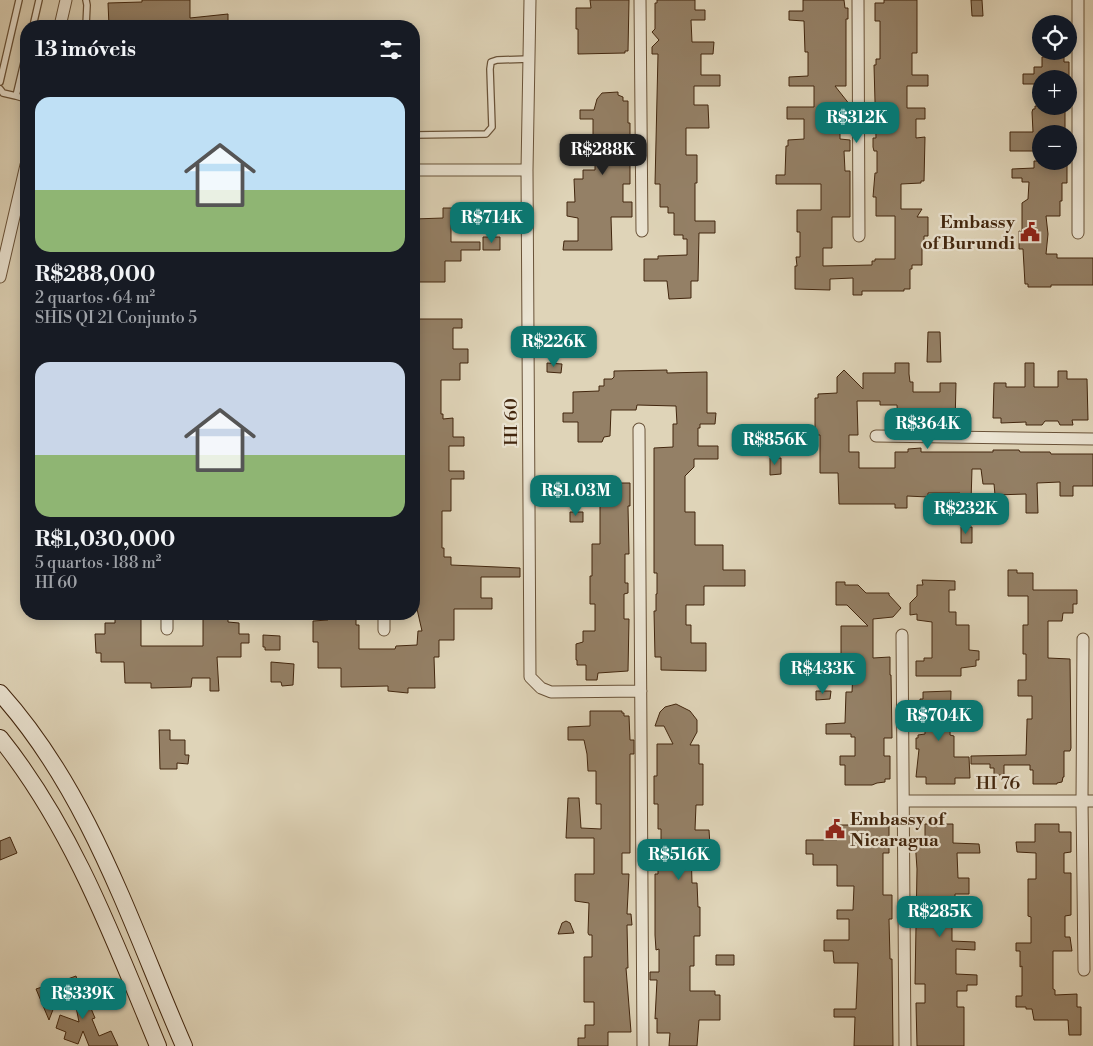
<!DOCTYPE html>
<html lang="pt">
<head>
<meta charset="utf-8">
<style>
	:root { --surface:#171b24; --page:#242831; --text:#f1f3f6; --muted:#9ea1a6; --accent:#0f766e }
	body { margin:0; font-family:"Libre Bodoni",serif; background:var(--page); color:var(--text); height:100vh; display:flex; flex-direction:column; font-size:19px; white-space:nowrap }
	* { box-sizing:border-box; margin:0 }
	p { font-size:16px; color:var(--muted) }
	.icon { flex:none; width:28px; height:28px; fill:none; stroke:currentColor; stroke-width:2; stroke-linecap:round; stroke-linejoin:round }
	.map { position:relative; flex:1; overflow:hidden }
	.panel { position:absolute; left:20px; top:20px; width:400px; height:600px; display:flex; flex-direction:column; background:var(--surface); border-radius:20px; box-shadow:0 2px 12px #0003 }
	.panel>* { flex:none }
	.controls { position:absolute; left:1032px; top:15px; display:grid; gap:10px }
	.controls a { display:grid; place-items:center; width:45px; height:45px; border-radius:50%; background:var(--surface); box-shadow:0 2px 12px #0003; font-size:25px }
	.price { position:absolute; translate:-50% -42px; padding:0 11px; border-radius:10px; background:var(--accent); color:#fff; font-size:16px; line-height:32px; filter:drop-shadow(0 1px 2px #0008) }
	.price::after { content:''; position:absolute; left:50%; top:30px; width:15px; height:11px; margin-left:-8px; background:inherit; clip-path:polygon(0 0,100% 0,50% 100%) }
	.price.on { background:#222; color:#fff }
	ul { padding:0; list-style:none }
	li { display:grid; align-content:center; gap:10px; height:265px; padding:0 15px }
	li span { display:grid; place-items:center; height:155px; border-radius:15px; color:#555 }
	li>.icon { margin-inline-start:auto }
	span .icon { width:90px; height:90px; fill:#fffc; stroke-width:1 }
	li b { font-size:21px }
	h2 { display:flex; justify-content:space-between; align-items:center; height:60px; padding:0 15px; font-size:21px }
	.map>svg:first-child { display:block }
	.building { fill:#948066; stroke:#42260e }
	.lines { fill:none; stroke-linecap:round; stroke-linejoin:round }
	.lane-casing { stroke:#695238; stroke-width:8 }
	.street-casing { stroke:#695238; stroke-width:13 }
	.secondary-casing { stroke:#42260e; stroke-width:18 }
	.lane { stroke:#eae3d1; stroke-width:5.5 }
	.street { stroke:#eae3d1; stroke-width:11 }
	.secondary { stroke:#eae3d1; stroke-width:16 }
	.labels { text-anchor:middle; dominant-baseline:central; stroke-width:4.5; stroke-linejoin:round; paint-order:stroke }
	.poi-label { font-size:18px; font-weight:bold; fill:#42260e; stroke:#eae3d1; text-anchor:end }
	.street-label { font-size:18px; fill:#42260e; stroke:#eae3d1 }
</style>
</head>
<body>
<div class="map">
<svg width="1093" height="1046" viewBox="0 0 1093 1046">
	<rect width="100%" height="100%" fill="#dfd4b8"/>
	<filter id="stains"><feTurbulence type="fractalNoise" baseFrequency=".004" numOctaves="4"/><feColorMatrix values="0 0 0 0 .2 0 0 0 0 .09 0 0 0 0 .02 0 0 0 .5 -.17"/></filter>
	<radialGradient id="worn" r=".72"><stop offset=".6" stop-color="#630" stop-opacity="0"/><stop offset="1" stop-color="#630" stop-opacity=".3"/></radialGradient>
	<!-- building -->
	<path class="building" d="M142,0H190V18L228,14V26H109L108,3L142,2Z
		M590,0H629L628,51H625V53L578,54V29H576V8H591Z
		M657,0H695V10H705V20H691L692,42H714L713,54H701V75H720V86H694V105H708L709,128H686V155H697V183H695V221H715V233H699L698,281H691V298L669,299L667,281H644V259H658V256L687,255V239H683V235H674V213H668V207H660V184H655L658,54H652V47L659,40L652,32L655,29V3H657Z
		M803,0H844L845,8H848V19H846V86H835L850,105L840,115V139L850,140V151H844L845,171H850V217H832V248H823V266L872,265V261H875V259H895V216H876V197H873L875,173H877V151H874L873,147V138H876L874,65H876V59H880V21H875V3H884V0H917V53H912V75H928V86H907V108H925V119H916V138L925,137L924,181H921V183L901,184V209H922L917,217H928V236H924V248H922V265H912V269H910V289H904V291H862V295H853V278L830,279V290L795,289V266H797L796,257H800V232H797V210H821V184H776V175H785L786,146H788V140L804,139V119H787V107H814V86H789V77L808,76V52H805L804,21L789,20V11H803Z
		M971,0H982L983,16H972Z
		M1042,57H1064V62H1069V79H1041V84H1023V74H1034V67H1042Z
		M618,92V95L623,97V101H628V123H630V184H623V202H632V217H611L612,250H563L564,241H578V218L567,216V202H575L574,179H583V170H595V152H593V119H580V110H594L597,99L602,93Z
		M1035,106H1065V134H1041V151H1010V132H1033L1032,112L1033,109H1035Z
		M1034,161H1067V183H1062V201H1060V216H1046L1048,234L1046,254H1057V258H1093V285H1051V287H1028V284H1025L1023,249H1019V231L1022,232V203L1028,199L1029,182H1022V178H1012V169L1034,168Z
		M443,208H469V220H451V242H480V250H461V261H445V282H414V219L443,218Z
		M483,237H500V250H483Z
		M414,319H462V328H453V349H468V363H460V380H441V414H443V419L453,418V437H464V446H449V471H464V479H451V511H442V548H444V557H451V565L520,568V577H481V598H492V609H454V640H439V657H434L435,688H408V693L388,691V686L341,687V668H318V642H313V621L328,620V614H356V625H359V649H395L396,646L417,645L418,631H422L417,609L414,610Z
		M928,332H940L941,362H927Z
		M547,363L562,364L561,373L547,372Z
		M895,363H909V374L910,382H913V392H940V383H956L955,425H944V423H898L897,405H880V401H857L858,435H849V452H859V468H895V452H908V449L921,448V452H993V450H1019L1020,452H1050L1051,454H1093V486H1073V496H1060V482L1037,483L1038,513H1026V494L995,495L994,484H983L981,469H972L971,502H960V493H928V497L907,496V508H895V504H839L838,473H820V435H815V398H818V394L837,393V377L844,370L863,389V373H895Z
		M1025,363H1034V387H1058V371H1067V379H1087L1088,420H1072L1073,425H1060L1058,421H1045L1042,425H1026V422L1001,423V418H993L994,383H1006V387H1025Z
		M667,370V373L707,372V413H716L715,424H700V428H698V446H718V459H694V467L685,476V512H695V545H723V570H745V586H704V605H686V625H691V643H706V671L661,670V657H655L654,611H656V594H657V573H654V448L673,447V424H677L676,406L637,405L636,410H611L610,436L604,437L602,442H578V422H563V413H573V392L599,391V386H604V379H612L614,377V371Z
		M770,458H781V474L770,475Z
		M591,479H610V483H630V506H628L629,554H625V583H628V593L624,594V619H629L628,671L598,673L597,680H586V665H577V660H576V644L583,642V631H595V604H590V576H592V544H600V506H591Z
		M570,512H583V522H570Z
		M961,527H972V543H961Z
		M1008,570H1017V573H1033V590H1077V604H1073V613H1063L1062,621H1048V658L1070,659L1071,748L1070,751H1064V777H1063L1062,782L1057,783V784H1033V770H1030V765H1004V775H994V768H990V764H971V756L1026,755L1027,723V719H1032V696H1018V680H1026V654H1023V625H1028V596H1008Z
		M922,580L955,581V590H949V612H956V625H969V650L979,651V660H976V666L961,668V676H916V661H924V658H932V622L917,620V614L910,615V603L917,596V585H923Z
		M836,582H845V585H858L866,593H889V595L901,608L893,617L873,619V658L890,657V675H891L892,738H884V756H890V779H885V782L877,783L872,785H845V765H840V756H855V737H851V734H826V724L845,723L846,692H852L853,671H845V669H831V660H841V626H868L847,605H836Z
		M115,614H141V646H203V614H228V622L239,623V634H249V643H241V657H217L219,691H210V678H192L191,687L151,688V683H125L124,662H101V653H96L95,634H105V623H115Z
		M263,635L280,636V650H265V647H263Z
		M271,662L294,664L293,685L282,686L281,682H271Z
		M816,691H831L830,699L816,700Z
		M951,691L950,735L954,736V757H969L970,778H955V784H926V777H916L919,749H916V738H918V735L925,734V716H917V704H920V699H923V692Z
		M676,704L690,711L697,720V732L690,745H699V764H703V805H696L695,830H709L710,845L695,846V847H691L692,883H697L698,907H700V936H694V966H690V991H715V995H720V1020H699L697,1046H669L670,1033H657V1018L655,1019L657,980H650V972H659V949L656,950L655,935V874H658V847H661V829H658V804H654V776H657V744H673L664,726H655L660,712L665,707Z
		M590,711H622V713H624V716H629L630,740H634V754H630V853H622V874H629L627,914H631L632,925H627L628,968H626L631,1032H608V1046H578V1038H585V1025H594V1002H584V957H592V935H589L588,933L589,903L575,901V874H594V838H566L568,798H579L581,828L601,829V804H596V771H588L587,754L584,740H568V727L590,726Z
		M159,730H170V740H185V755H189L188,764L177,763V769H160Z
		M925,824H953V843L979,844L980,853H957L958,878H969V894H955V918H952V941L975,942V950L956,949V974L977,975V985H967V991H957V1007H964V1046H917L916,1003H925V984H915L917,869L915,840H925Z
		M1035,824H1059V832H1071V852L1064,853V873H1071V915L1065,916V937H1070L1072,951H1053V989L1055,990V995L1077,994V1007H1081V1035H1069L1068,1020H1034L1032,1009H1026V1007H1016V996H1022V966L1020,967V951H1016V943H1031V917L1028,916V879H1036V853L1017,852L1016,842H1035Z
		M837,825H889V853H883V895H892V919H889L890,959H892L893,1046H854L855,1017H834V1009H856L858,963H834L833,951H824V940H849V919H837V910H853L854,886H837V865H813V854H806V840H837Z
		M10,837L17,853L0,860V841Z
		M566,921L570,923L574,933L558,934L562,923Z
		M716,955H734V965H716Z
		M76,976L78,983L80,982L95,1018L92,1019L99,1036L111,1031L118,1046H89L83,1031L78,1044L64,1039L66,1032L56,1028L60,1015L79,1022L76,1007L81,998L71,997L65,980Z
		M45,986L54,1007L49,1020L36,989Z"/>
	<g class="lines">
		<defs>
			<path id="lane" d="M33,26L39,0
				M86,26L87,5L86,0
				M26,54L16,96L26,99
				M0,82L19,0
				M0,89L3,93L16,96
				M414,135L486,134L492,127L490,69L491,62L497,60L529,59"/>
			<path id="street" d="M530,0L527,170L530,677L541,688L551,692L641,691
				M640,0L642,231
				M858,0L859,236
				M1078,0V233
				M60,26L66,0
				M414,170H527
				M0,277L26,165
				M639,429L643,1046
				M876,436L1093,439
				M167,614V629
				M384,630V614
				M902,635L905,1046
				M1083,639L1082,801L1084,970
				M904,801H1093"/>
			<path id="secondary" d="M0,693C90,793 131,925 184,1046
				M0,738C73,829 114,940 158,1046"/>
		</defs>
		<!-- lane casing -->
		<use href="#lane" class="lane-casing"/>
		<!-- street casing -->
		<use href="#street" class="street-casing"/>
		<!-- secondary casing -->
		<use href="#secondary" class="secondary-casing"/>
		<!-- lane -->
		<use href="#lane" class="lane"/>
		<!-- street -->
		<use href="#street" class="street"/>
		<!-- secondary -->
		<use href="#secondary" class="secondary"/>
	</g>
	<!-- icons -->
	<defs>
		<symbol id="civic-bare" viewBox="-9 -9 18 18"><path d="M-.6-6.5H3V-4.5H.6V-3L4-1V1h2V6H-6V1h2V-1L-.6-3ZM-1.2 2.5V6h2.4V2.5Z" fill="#8f2418" stroke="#eae3d1" stroke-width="2.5" paint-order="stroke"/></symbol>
	</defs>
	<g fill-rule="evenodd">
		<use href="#civic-bare" x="1016" y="218" width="28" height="28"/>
		<use href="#civic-bare" x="821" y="815" width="28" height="28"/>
	</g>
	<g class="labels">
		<!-- poi labels -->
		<g class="poi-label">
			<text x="1015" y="222">Embassy<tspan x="1015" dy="21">of Burundi</tspan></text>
			<text x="850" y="819" text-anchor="start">Embassy of<tspan x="850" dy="21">Nicaragua</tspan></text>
		</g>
		<!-- street labels -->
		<g class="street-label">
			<text transform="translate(511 422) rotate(-90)">HI 60</text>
			<text x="998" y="783">HI 76</text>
		</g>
	</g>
	<rect width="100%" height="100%" filter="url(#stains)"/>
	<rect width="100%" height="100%" fill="url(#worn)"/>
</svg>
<div class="controls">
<a><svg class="icon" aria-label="locate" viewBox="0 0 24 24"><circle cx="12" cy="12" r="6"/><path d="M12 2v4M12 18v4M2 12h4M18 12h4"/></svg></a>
<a>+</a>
<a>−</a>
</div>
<b class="price" style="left:857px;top:144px">R$312K</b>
<b class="price on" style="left:603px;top:176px">R$288K</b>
<b class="price" style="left:492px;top:244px">R$714K</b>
<b class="price" style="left:554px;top:368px">R$226K</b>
<b class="price" style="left:928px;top:450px">R$364K</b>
<b class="price" style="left:775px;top:466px">R$856K</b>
<b class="price" style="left:576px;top:517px">R$1.03M</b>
<b class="price" style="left:966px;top:535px">R$232K</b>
<b class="price" style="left:823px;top:695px">R$433K</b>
<b class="price" style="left:939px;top:742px">R$704K</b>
<b class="price" style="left:679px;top:881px">R$516K</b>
<b class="price" style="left:940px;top:938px">R$285K</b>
<b class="price" style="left:83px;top:1020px">R$339K</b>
<section class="panel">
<h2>13 imóveis<svg class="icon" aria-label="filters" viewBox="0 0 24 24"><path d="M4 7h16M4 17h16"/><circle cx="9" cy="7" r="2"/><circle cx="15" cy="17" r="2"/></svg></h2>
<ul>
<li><span style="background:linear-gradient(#bfe0f5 60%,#8fb573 0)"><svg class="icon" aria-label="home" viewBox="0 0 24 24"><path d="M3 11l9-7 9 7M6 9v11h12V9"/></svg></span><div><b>R$288,000</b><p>2 quartos · 64 m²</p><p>SHIS QI 21 Conjunto 5</p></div></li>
<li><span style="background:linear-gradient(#c9d6e8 60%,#8fb573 0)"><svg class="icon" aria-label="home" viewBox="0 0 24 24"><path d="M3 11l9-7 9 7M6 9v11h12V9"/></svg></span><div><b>R$1,030,000</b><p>5 quartos · 188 m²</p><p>HI 60</p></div></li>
</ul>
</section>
</div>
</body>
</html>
